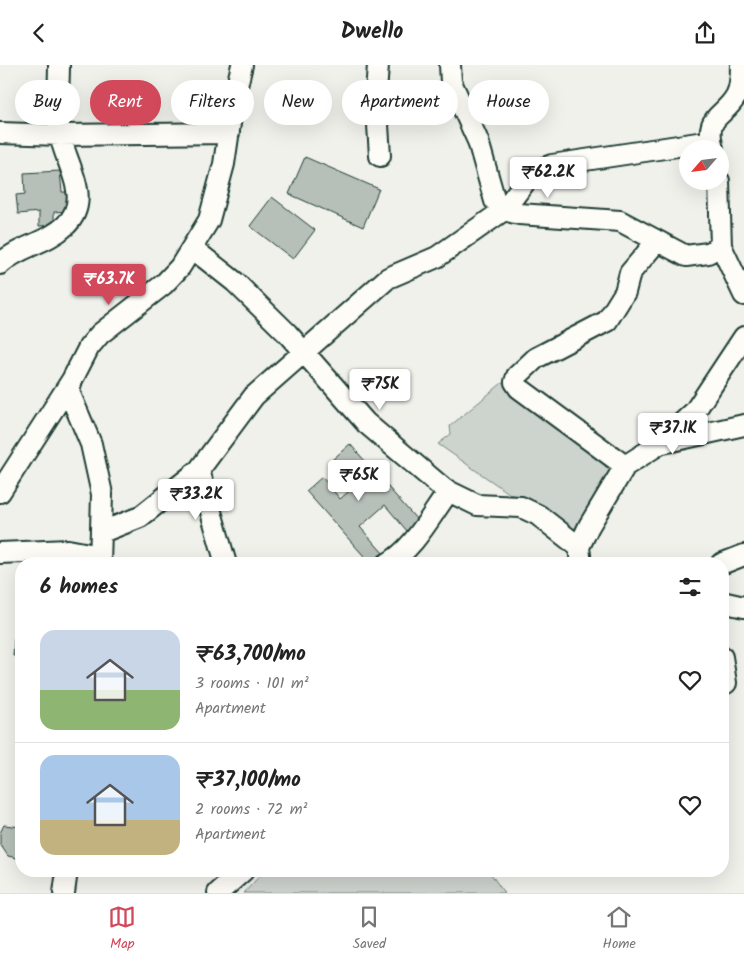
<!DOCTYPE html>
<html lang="en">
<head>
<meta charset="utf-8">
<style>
	:root { --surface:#fff; --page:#f2f2f2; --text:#222; --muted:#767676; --line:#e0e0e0; --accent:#d1495b }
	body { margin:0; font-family:Kalam,sans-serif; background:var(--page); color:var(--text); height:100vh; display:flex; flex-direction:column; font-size:19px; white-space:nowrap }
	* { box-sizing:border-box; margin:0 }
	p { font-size:16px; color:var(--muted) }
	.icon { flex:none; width:28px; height:28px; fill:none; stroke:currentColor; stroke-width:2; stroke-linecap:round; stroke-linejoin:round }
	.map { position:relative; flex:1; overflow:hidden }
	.details { position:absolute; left:15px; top:492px; width:714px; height:320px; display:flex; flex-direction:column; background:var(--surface); border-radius:20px; box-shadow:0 5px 20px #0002 }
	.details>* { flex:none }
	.banner { position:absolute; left:15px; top:15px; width:715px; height:45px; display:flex; gap:10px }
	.needle { width:32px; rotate:242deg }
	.fabs { position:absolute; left:679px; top:75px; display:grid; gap:10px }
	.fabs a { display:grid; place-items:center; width:50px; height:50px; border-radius:50%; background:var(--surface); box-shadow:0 5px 20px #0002; font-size:25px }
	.price { position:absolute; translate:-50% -42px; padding:0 11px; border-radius:5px; background:#fff; color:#222; font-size:16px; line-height:32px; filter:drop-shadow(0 1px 2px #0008) }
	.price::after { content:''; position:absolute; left:50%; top:30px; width:15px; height:11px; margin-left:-8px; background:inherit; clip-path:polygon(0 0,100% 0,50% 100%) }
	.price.active { background:var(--accent); color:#fff }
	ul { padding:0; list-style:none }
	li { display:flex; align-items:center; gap:15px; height:125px; padding:0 25px }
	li+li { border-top:1px solid var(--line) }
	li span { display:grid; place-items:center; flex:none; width:140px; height:100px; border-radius:15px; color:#555 }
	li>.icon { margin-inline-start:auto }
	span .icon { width:60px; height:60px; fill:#fffc; stroke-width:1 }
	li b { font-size:21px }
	h2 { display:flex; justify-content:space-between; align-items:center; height:60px; padding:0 25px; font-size:21px }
	.chip { padding:0 18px; border-radius:22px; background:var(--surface); box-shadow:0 5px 20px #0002; font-size:18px; line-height:45px }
	.chip.active { background:var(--accent); color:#fff }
	header { display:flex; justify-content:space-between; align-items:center; height:65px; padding:0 25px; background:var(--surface); font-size:22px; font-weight:700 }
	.tabs { display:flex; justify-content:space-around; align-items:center; height:70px; border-top:1px solid var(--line); background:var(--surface); font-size:14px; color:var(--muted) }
	.tabs a { display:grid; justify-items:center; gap:2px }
	.tabs .active { color:var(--accent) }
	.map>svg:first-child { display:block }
	.green { fill:#cdd3cd; stroke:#768880 }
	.building { fill:#b6bfb8; stroke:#1f3d34 }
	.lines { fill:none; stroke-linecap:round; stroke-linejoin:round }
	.minor-casing { stroke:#1f3d34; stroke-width:24 }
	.minor { stroke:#fdfcf7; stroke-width:20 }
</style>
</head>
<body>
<header><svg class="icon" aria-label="back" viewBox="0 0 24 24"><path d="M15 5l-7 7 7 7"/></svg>Dwello<svg class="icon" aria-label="share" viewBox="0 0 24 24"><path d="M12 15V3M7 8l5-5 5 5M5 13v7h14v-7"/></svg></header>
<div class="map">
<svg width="744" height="828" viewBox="0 0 744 828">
	<rect width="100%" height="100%" fill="#f0f1eb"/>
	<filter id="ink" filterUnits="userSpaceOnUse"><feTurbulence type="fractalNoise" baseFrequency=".02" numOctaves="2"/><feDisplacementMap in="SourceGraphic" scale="10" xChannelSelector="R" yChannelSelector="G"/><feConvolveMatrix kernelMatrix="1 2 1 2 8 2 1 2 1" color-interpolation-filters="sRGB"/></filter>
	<g filter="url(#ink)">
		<!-- green -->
		<path class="green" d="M502,318C543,346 583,372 614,412L577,476C531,442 484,412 438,379L451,369L450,361Z
			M264,806H489L504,828H244Z"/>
		<!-- building -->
		<path class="building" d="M305,92L379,124L363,162L289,129Z
			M60,106L62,127H69L71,146L54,147V160L39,161V147L18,149L16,130L25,129L24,108Z
			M272,132L315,165L293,194L250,161Z
			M350,379L418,456L407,466L385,440L360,462L383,488L371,499L306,426L322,412L340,434L355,421L332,395Z
			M14,574H21V594H19V591H13Z
			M4,760L21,762V794L8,791L0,779V768Z"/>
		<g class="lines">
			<defs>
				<path id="minor" d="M378,0L376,29L380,91
					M450,0L451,17L478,76L495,136L504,145L519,149L620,156L686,191L708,188L721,181
					M0,68L60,70L229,68
					M713,84C704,49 723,54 736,31C741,22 741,10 741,0
					M719,116L721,181L744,230
					M192,183L235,217L287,268L366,358L444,424L477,440L521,442L538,450L579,482
					M0,199C19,181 46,179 65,161C94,134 65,99 60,69C56,47 59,22 59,0
					M663,378L744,360
					M625,401L519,323L515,317L517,311L536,293L607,256L625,227L630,208L657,176
					M199,405L226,499
					M0,427L72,315
					M102,467L140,452L199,405L254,331L388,213L437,192L504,145L525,117L539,105L552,100L711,76
					M0,488L68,485L100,491
					M100,499L102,429L91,379L69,327L72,315L89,282L100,269L164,219L180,202L209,155L224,99L233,38L242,0
					M387,499C414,484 431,450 449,426
					M581,499L579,482L589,461L625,401L658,380L695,346L744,272
					M721,499L744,490
					M722,537L744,542
					M722,592L726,618
					M64,828L67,806
					M218,828L243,806"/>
			</defs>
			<!-- minor casing -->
			<use href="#minor" class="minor-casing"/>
			<!-- minor -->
			<use href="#minor" class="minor"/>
		</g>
	</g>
</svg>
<div class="fabs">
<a><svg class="needle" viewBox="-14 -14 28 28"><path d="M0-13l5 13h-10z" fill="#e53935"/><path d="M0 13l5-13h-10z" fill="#767676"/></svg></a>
</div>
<b class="price" style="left:548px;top:134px">₹62.2K</b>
<b class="price active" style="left:109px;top:241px">₹63.7K</b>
<b class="price" style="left:380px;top:346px">₹75K</b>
<b class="price" style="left:673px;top:390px">₹37.1K</b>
<b class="price" style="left:359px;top:437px">₹65K</b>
<b class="price" style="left:196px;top:456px">₹33.2K</b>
<div class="banner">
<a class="chip">Buy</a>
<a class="chip active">Rent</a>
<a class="chip">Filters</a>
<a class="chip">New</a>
<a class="chip">Apartment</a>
<a class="chip">House</a>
</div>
<section class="details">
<h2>6 homes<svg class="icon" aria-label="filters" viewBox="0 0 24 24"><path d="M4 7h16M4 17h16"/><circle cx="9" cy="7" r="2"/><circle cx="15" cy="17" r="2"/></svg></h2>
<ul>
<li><span style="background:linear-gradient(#c9d6e8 60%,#8fb573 0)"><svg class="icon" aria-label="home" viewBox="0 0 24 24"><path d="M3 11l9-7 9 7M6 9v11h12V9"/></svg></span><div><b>₹63,700/mo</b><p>3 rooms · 101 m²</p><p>Apartment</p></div><svg class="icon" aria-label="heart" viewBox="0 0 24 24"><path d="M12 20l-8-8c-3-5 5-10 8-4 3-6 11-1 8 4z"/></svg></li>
<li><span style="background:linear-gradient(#a9c7e8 65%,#c2b280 0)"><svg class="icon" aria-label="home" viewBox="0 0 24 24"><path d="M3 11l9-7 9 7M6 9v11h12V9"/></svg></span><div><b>₹37,100/mo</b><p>2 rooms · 72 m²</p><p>Apartment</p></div><svg class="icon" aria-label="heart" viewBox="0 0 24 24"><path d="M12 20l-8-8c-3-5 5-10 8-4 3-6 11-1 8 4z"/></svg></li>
</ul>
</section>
</div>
<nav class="tabs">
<a class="active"><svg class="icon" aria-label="map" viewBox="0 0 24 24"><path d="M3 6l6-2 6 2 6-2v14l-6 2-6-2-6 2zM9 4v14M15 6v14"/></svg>Map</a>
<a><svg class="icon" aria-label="saved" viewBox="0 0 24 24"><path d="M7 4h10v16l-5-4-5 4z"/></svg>Saved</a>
<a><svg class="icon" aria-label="home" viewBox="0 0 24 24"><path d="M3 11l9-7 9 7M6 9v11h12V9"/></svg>Home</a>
</nav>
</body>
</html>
